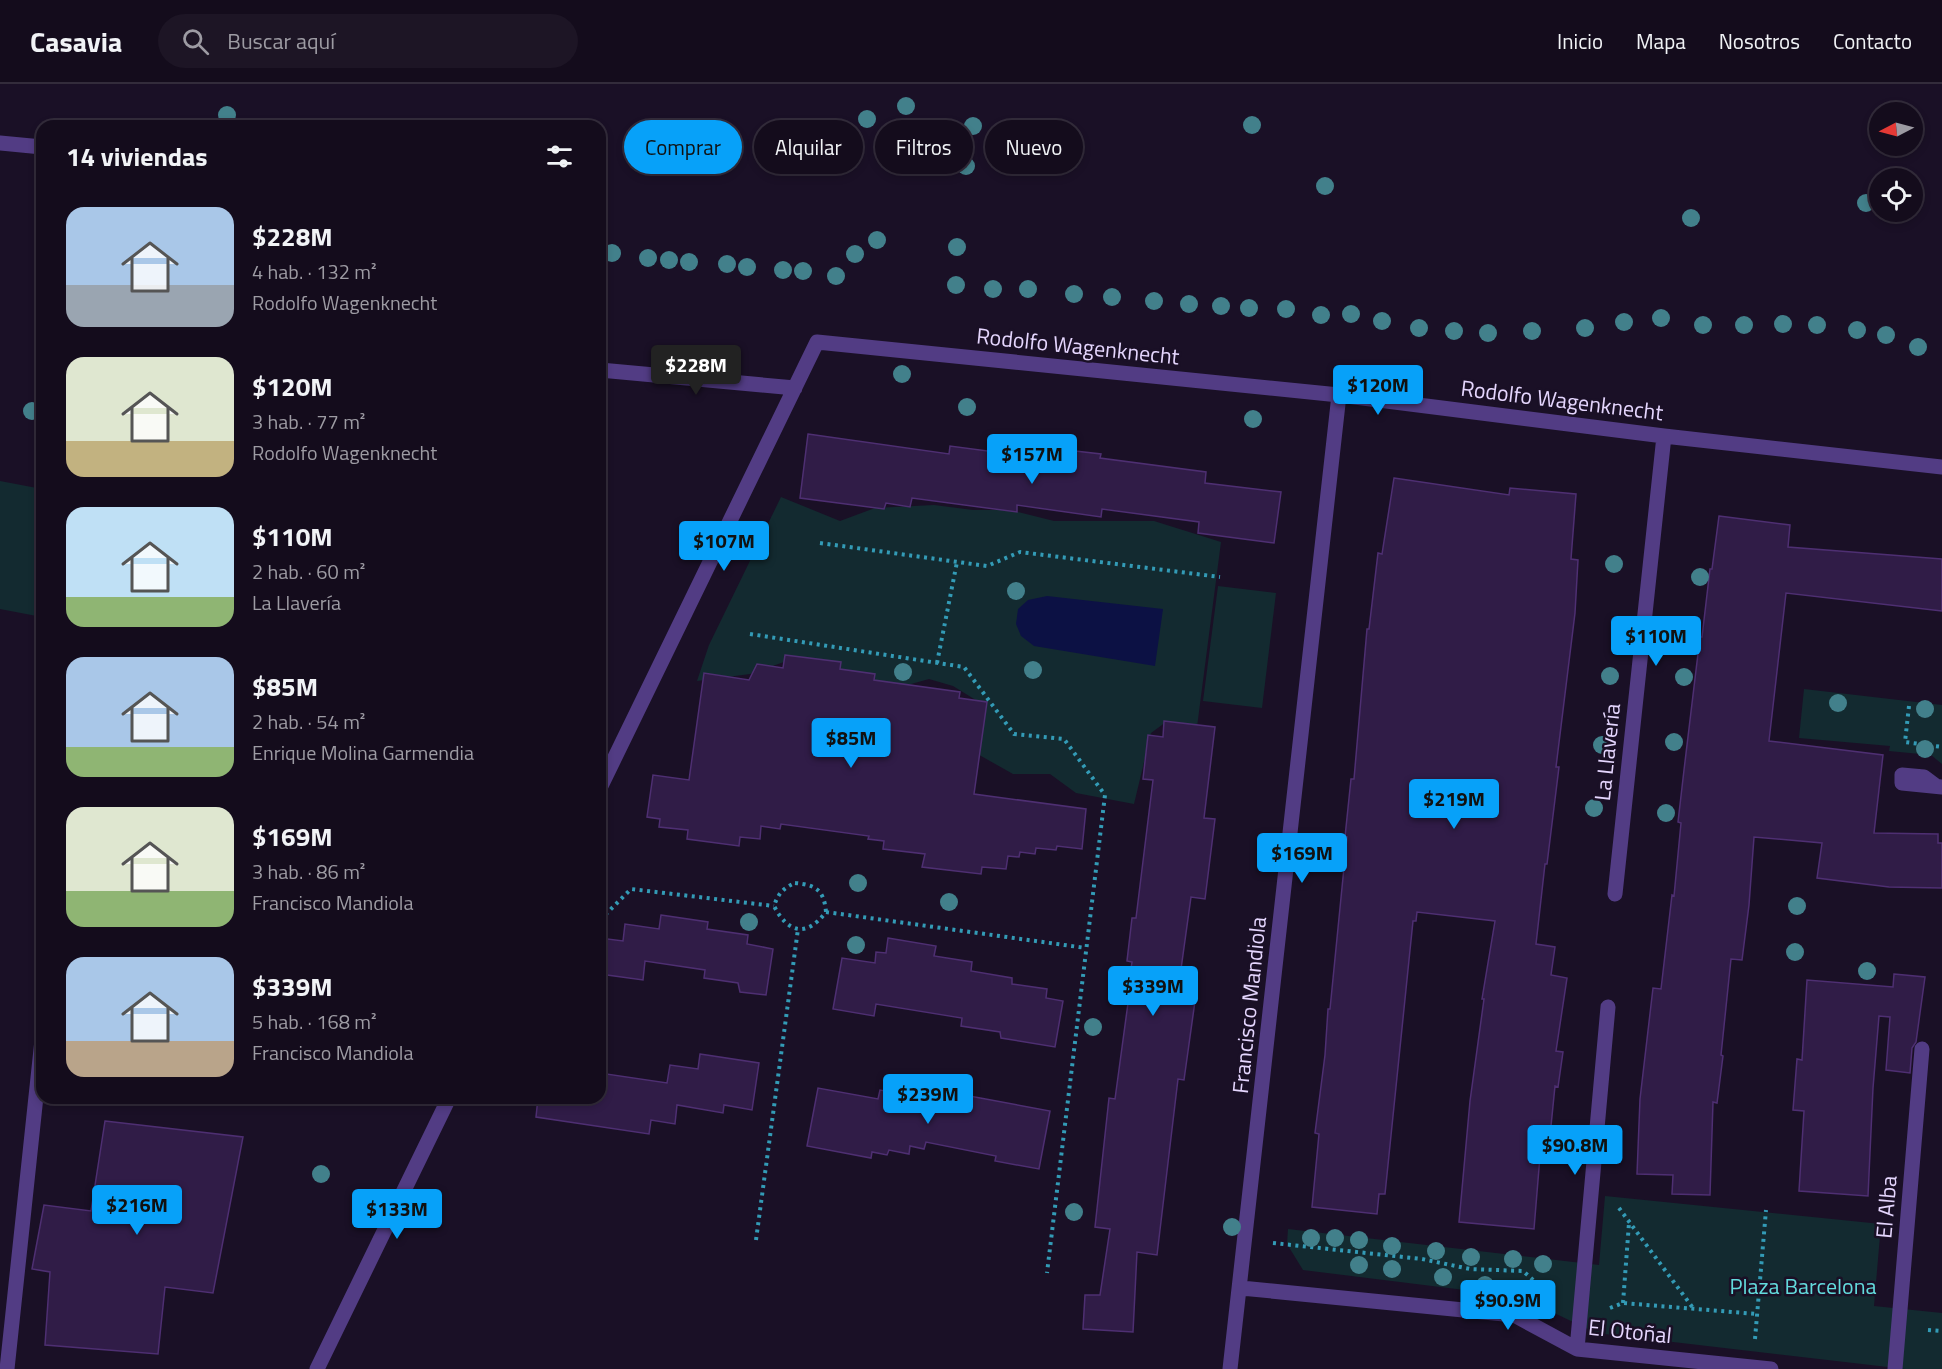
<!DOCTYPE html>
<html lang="es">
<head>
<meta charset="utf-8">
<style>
	:root { --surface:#140c1c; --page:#1d1525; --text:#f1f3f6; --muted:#9d9ba3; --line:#332c3b; --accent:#07a1f9 }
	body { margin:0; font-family:"Titillium Web",sans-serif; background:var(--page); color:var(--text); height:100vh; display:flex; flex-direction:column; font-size:22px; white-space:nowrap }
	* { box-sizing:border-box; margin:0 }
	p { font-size:20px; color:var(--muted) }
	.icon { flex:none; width:33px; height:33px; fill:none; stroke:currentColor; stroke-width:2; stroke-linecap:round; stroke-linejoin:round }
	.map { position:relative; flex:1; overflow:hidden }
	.side { position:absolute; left:36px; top:36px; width:570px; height:984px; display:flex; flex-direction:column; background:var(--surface); border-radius:18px; box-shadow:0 3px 9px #0003,0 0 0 2px var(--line) }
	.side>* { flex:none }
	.guide { position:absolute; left:624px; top:36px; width:570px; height:54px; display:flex; gap:12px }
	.needle { width:39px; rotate:264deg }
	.buttons { position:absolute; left:1869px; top:18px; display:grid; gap:12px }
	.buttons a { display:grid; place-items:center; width:54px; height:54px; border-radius:50%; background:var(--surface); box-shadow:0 3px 9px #0003,0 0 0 2px var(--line); font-size:30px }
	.price { position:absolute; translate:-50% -51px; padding:0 14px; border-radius:6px; background:var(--accent); color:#111; font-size:20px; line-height:39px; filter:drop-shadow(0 2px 3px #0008) }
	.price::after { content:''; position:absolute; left:50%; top:36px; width:18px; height:14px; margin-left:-9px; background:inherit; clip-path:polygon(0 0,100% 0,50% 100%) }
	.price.current { background:#222; color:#fff }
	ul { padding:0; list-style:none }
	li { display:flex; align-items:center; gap:18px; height:150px; padding:0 30px }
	li span { display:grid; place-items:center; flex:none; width:168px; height:120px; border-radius:18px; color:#555 }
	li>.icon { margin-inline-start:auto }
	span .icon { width:72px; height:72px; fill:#fffc; stroke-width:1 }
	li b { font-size:26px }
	h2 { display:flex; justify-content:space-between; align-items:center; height:72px; padding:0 30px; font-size:26px }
	.chip { padding:0 21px; border-radius:27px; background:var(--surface); box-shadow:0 3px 9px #0003,0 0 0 2px var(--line); font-size:21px; line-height:54px }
	.chip.current { background:var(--accent); color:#111 }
	header { display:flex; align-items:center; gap:36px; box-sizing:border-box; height:84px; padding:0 30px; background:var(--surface); border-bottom:2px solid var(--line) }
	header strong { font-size:28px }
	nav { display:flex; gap:33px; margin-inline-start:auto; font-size:21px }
	.search { width:420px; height:54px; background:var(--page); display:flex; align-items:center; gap:15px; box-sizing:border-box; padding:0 21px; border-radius:33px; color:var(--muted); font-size:22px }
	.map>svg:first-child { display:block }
	.green { fill:#132a30 }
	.water { fill:#0c1144 }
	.building { fill:#301c47; stroke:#4e2f72; stroke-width:1.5 }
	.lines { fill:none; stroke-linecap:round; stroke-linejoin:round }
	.path { stroke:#339bb6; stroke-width:4; stroke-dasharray:3 4.5; stroke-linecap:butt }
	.service { stroke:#523c84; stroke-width:15 }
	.minor { stroke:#523c84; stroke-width:15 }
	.tree { fill:#42808b }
	.labels { text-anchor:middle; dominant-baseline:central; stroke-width:5; stroke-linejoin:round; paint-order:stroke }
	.street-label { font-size:22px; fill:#e5d6fe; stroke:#1a1026 }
	.park-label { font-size:22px; fill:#63dbdd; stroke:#1a1026 }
</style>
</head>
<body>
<header>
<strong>Casavia</strong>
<div class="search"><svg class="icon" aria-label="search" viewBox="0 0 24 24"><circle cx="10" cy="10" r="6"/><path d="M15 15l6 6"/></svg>Buscar aquí</div>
<nav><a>Inicio</a><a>Mapa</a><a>Nosotros</a><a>Contacto</a></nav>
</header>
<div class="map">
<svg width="1942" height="1285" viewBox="0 0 1942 1285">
	<rect width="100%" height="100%" fill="#1a1026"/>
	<!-- green -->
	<path class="green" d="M0,397L42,405V533L0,525Z
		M781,413L840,437L875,424L934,421L973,426H1010L1054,437H1154L1221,458L1197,643L1166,638L1151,649L1134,720L1076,709L1050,690H1013L974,668L979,618L953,602L929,595L886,607L847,588L798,573L750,590L697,597L709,561Z
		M1218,502L1276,509L1262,624L1203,617Z
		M1804,605L1942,621V680L1931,671L1889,667L1890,662L1799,654Z
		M1605,1112L1881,1140L1874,1222L1942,1229V1285H1905L1596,1249L1521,1213L1303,1186L1287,1160L1288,1145L1599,1181Z"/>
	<!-- water -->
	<path class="water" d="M1047,512L1163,525L1155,582L1034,562L1021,552L1016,540L1018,525L1028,516Z"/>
	<!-- building -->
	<path class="building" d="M808,350L949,370L950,362L1057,376L1058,365L1101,370L1100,374L1206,388L1205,399L1281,408L1274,459L1198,449L1199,438L1102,425L1101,433L1017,421V428L912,414L910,423L886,419L884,425L800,414Z
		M1394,394L1509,411L1510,404L1576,410L1571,475L1578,476L1575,529L1556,683H1559L1547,780H1545L1536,860L1555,863L1551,891L1567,894L1556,967L1563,968L1558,1003L1555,1002L1548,1072H1540L1534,1145L1459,1138L1470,1017L1484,915H1482L1495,837L1417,828L1416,837H1413L1385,1110H1379L1377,1130L1312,1123L1319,1050L1315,1049L1325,971L1328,925H1330L1347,753H1345L1351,695H1354L1367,545H1369L1378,469L1382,470Z
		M1719,432L1790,441L1788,463L1942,475V527L1786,509L1769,657L1883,671L1874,749L1938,750V759H1942V804L1889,803L1817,794L1822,759L1754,753L1749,821L1742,876L1731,875L1721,971L1723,972L1717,1019L1713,1018L1710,1111L1672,1110L1673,1091L1637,1090L1640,1015L1653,904L1661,905L1672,811L1674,812L1681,739L1678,738L1684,686L1700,553H1702L1710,485H1712Z
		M785,571L841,578L840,585L875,590L874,596L960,608L959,614L987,618L974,710L1086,725L1082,765L1057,762L1056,766L1036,764L1035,770L1020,768L1019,773L1008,772L1006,785L982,783L981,790L922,783L925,770L883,765L884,757L868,755L869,752L781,740L780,745L761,742L760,755L740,753L739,762L687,755L688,746L659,743L660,735L647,733L653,691L689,696L704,589L749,596L757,580L783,584Z
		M1164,637L1215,643L1204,734L1215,735L1205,815L1191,813L1177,914L1195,917L1184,996L1178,995L1157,1171L1137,1168L1133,1248L1083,1245L1085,1211H1100L1110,1145L1095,1143L1109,1014L1115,1015L1131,897H1129L1132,878L1127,877L1132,834H1136L1153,696L1143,695L1148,651L1163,653Z
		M661,831L708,838L707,845L748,851L747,860L773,865L766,911L740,908L738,899L704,894L705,886L645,877L643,896L600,890V854L623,857L625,840L659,845Z
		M888,854L936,862L934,872L972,878L971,887L1012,894V900L1047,905L1046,914L1063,917L1055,963L1001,954L1000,948L961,942L962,934L876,920L874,932L833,925L842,874L875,879L876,868L886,869Z
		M1894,890L1925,893L1916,958L1912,964L1910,989L1886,986L1890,933L1879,932L1873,1004L1868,1112L1799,1107L1804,1027L1793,1026L1797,975L1802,976L1807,896L1893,903Z
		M700,970L759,979L752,1026L724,1021L723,1029L677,1021L675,1040L651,1036L649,1050L536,1033L538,1014H600V989L667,999L670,981L698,985Z
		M921,1003L1050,1027L1039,1085L995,1077L996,1072L926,1058L924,1065L910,1062L909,1070L889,1066L887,1071L872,1068L871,1074L807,1062L818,1004L878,1015L880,1006L919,1013Z
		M105,1037L243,1053L213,1209L165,1203L158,1270L45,1261L50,1188L32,1185L44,1121L91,1127Z"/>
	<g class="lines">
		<!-- path -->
		<path class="path" d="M820,459L987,482L1020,468L1220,493
			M750,550L964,583L1014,650L1064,655L1105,711L1047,1189
			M937,579L957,478
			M1909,622L1905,658L1942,663
			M795,799C816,801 824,806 826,828C806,854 788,849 774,822C778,810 783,804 795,799Z
			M826,828L1086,864
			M600,836L631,805L774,822
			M1619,1124L1693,1224
			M756,1156L798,845
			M1273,1159L1422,1175L1470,1185L1523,1187L1553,1214
			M1623,1219L1629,1139
			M1610,1224L1623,1219L1757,1230
			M1928,1246L1942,1247
			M1755,1255L1766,1126"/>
		<!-- service -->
		<path class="service" d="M7,1285L42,956"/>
		<!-- minor -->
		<path class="minor" d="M0,59L42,63
			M600,286L795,304
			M1936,702L1924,693L1902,691V699L1942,703
			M600,704L817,258L1339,311L1664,352L1942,383
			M1615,810L1664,352
			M1241,1204L1514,1231L1577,1265L1771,1285
			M1577,1265L1608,923
			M317,1285L449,1014
			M1230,1285L1339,311
			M1895,1285L1922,965"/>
	</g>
	<!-- trees -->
	<g class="tree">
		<circle cx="906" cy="22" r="9"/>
		<circle cx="227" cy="31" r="9"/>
		<circle cx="867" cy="35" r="9"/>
		<circle cx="1252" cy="41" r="9"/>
		<circle cx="973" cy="42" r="9"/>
		<circle cx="896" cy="74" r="9"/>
		<circle cx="966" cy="82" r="9"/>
		<circle cx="1325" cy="102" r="9"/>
		<circle cx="1866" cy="119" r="9"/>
		<circle cx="1691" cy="134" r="9"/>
		<circle cx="877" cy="156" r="9"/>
		<circle cx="957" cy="163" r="9"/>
		<circle cx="612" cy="169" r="9"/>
		<circle cx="855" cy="170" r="9"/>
		<circle cx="648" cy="174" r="9"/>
		<circle cx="669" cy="176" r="9"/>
		<circle cx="689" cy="178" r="9"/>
		<circle cx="727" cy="180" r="9"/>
		<circle cx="747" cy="183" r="9"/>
		<circle cx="783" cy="186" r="9"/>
		<circle cx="803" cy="187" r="9"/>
		<circle cx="836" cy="192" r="9"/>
		<circle cx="956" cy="201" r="9"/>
		<circle cx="993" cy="205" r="9"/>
		<circle cx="1028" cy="205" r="9"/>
		<circle cx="1074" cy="210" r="9"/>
		<circle cx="1112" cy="213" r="9"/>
		<circle cx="1154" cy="217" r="9"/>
		<circle cx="1189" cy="220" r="9"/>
		<circle cx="1221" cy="222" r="9"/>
		<circle cx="1249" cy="224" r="9"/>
		<circle cx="1286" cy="225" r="9"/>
		<circle cx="1351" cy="230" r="9"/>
		<circle cx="1321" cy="231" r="9"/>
		<circle cx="1661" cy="234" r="9"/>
		<circle cx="1382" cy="237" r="9"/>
		<circle cx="1624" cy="238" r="9"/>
		<circle cx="1783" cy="240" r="9"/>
		<circle cx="1703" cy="241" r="9"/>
		<circle cx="1744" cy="241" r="9"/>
		<circle cx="1817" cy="241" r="9"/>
		<circle cx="1419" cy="244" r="9"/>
		<circle cx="1585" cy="244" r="9"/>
		<circle cx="1857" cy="246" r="9"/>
		<circle cx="1454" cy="247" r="9"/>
		<circle cx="1532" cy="247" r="9"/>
		<circle cx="1488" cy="249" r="9"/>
		<circle cx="1886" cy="251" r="9"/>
		<circle cx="1918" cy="263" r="9"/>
		<circle cx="902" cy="290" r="9"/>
		<circle cx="967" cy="323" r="9"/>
		<circle cx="32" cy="327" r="9"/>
		<circle cx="1253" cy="335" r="9"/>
		<circle cx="1614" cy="480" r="9"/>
		<circle cx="1700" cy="493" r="9"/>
		<circle cx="1016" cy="507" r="9"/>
		<circle cx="1033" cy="586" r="9"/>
		<circle cx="903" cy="588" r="9"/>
		<circle cx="1610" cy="592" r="9"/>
		<circle cx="1684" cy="593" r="9"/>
		<circle cx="1838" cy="619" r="9"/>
		<circle cx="1925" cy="625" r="9"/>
		<circle cx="1674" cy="658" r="9"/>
		<circle cx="1602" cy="661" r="9"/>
		<circle cx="1925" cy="665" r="9"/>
		<circle cx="1594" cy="724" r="9"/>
		<circle cx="1666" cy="729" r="9"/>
		<circle cx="858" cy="799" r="9"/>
		<circle cx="949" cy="818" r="9"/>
		<circle cx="1797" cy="822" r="9"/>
		<circle cx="749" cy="838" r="9"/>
		<circle cx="856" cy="861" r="9"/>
		<circle cx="1795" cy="868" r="9"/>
		<circle cx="1867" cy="887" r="9"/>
		<circle cx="1093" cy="943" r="9"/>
		<circle cx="321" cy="1090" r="9"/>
		<circle cx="1074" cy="1128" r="9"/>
		<circle cx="1232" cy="1143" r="9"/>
		<circle cx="1311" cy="1154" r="9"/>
		<circle cx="1335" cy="1154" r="9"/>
		<circle cx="1359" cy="1156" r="9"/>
		<circle cx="1392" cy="1162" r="9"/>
		<circle cx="1436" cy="1167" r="9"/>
		<circle cx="1471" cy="1173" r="9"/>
		<circle cx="1513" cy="1175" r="9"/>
		<circle cx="1543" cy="1180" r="9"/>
		<circle cx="1359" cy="1181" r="9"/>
		<circle cx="1392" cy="1185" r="9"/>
		<circle cx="1443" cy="1193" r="9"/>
		<circle cx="1485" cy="1201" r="9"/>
	</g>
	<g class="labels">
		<!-- street labels -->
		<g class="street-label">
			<text transform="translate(1078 262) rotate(6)">Rodolfo Wagenknecht</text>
			<text transform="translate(1562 316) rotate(7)">Rodolfo Wagenknecht</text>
			<text transform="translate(1607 668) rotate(-84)">La Llavería</text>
			<text transform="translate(1249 921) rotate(-84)">Francisco Mandiola</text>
			<text transform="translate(1886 1123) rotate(-85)">El Alba</text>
			<text transform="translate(1630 1247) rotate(6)">El Otoñal</text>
		</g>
		<!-- park labels -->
		<g class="park-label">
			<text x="1803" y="1202">Plaza Barcelona</text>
		</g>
	</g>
</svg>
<div class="buttons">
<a><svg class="needle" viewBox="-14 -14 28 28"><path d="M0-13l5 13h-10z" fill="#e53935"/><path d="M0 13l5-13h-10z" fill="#9d9ba3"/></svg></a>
<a><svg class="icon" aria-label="locate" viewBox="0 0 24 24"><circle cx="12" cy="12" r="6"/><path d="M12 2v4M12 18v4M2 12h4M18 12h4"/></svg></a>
</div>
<b class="price current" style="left:696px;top:312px">$228M</b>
<b class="price" style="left:1378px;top:332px">$120M</b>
<b class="price" style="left:1032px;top:401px">$157M</b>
<b class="price" style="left:724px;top:488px">$107M</b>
<b class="price" style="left:1656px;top:583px">$110M</b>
<b class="price" style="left:851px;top:685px">$85M</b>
<b class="price" style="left:1454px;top:746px">$219M</b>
<b class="price" style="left:1302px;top:800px">$169M</b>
<b class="price" style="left:1153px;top:933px">$339M</b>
<b class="price" style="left:928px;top:1041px">$239M</b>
<b class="price" style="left:1575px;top:1092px">$90.8M</b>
<b class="price" style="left:137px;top:1152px">$216M</b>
<b class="price" style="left:397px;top:1156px">$133M</b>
<b class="price" style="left:1508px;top:1247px">$90.9M</b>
<div class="guide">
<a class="chip current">Comprar</a>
<a class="chip">Alquilar</a>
<a class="chip">Filtros</a>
<a class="chip">Nuevo</a>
</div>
<section class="side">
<h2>14 viviendas<svg class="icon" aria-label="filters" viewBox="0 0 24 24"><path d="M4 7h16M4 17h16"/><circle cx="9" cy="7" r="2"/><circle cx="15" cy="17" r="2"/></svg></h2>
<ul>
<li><span style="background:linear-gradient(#a9c7e8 65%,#9aa5b1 0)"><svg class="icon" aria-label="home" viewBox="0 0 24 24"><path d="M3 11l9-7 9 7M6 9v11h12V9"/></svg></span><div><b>$228M</b><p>4 hab. · 132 m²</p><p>Rodolfo Wagenknecht</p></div></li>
<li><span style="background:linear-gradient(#dfe7d0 70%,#c2b280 0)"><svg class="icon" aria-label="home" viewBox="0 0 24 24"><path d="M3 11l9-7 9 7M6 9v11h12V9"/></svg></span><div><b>$120M</b><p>3 hab. · 77 m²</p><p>Rodolfo Wagenknecht</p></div></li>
<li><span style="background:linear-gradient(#bfe0f5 75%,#8fb573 0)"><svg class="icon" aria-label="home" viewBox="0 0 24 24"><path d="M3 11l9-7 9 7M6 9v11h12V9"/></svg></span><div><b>$110M</b><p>2 hab. · 60 m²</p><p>La Llavería</p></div></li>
<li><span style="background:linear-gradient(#a9c7e8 75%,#8fb573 0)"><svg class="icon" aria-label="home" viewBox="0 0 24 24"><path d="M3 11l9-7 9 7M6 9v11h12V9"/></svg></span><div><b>$85M</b><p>2 hab. · 54 m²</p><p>Enrique Molina Garmendia</p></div></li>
<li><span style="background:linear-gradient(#dfe7d0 70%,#8fb573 0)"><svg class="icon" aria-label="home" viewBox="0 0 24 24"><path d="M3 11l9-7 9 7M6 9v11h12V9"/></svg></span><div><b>$169M</b><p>3 hab. · 86 m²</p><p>Francisco Mandiola</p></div></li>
<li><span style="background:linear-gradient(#a9c7e8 70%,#b9a48a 0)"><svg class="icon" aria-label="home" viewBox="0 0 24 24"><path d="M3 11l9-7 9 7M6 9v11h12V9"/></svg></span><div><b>$339M</b><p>5 hab. · 168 m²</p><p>Francisco Mandiola</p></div></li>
</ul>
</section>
</div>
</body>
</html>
